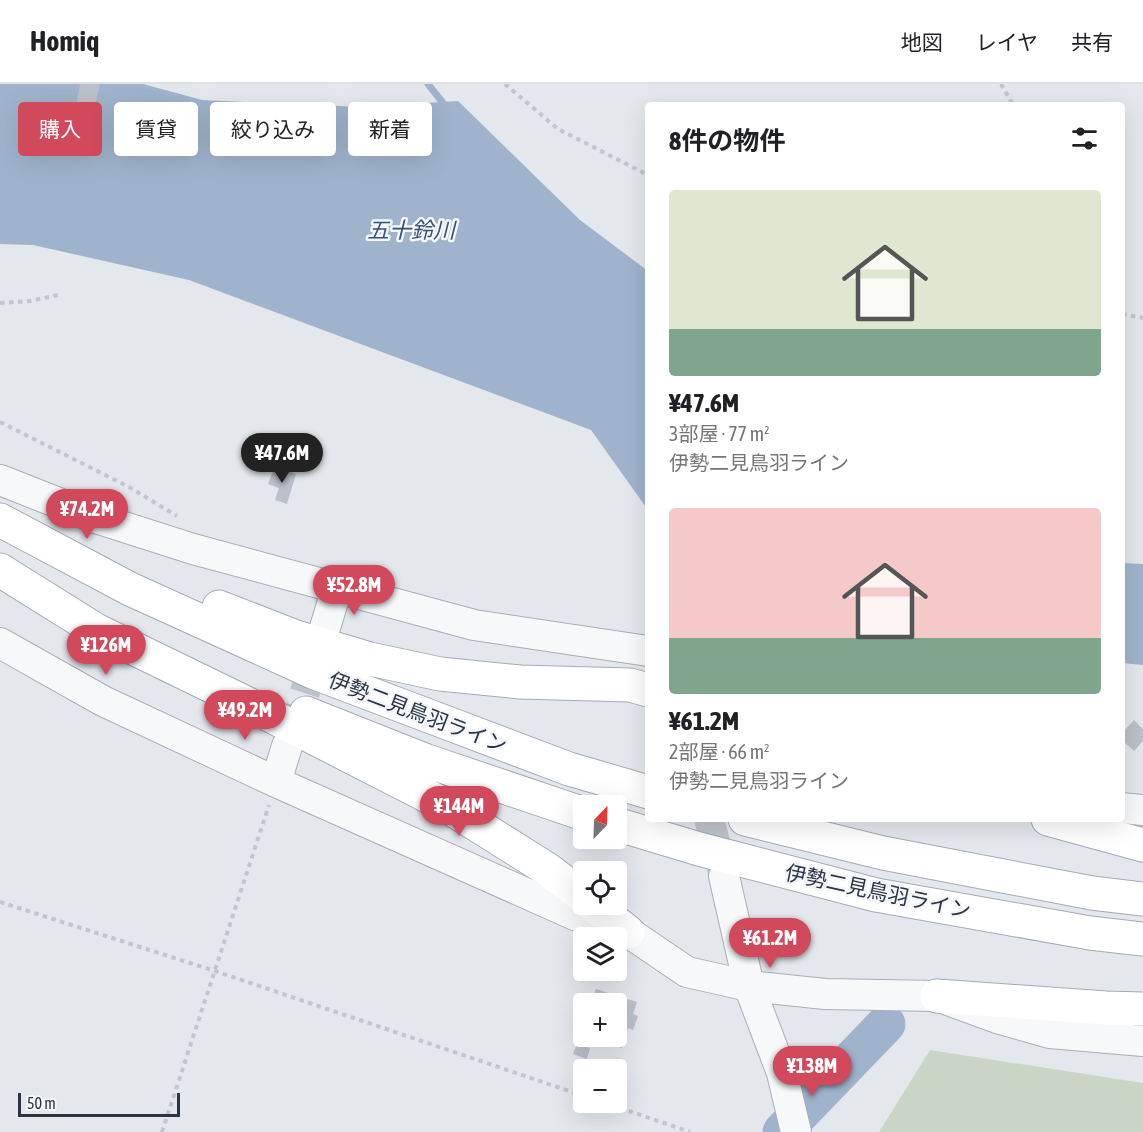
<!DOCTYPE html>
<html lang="ja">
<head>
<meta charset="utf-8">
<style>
	:root { --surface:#fff; --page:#f2f2f2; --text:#202124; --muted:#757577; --line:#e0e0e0; --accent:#d1495b }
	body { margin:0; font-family:"Asap Condensed","Noto Sans JP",sans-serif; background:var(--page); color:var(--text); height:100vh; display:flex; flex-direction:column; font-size:22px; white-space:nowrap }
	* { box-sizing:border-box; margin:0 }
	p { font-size:20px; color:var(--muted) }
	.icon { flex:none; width:33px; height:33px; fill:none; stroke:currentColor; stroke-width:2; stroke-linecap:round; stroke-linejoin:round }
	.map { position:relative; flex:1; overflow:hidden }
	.drawer { position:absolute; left:645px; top:18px; width:480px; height:720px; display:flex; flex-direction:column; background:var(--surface); border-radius:6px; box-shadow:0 6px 24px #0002 }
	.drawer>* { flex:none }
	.hud { position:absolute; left:18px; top:18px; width:537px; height:54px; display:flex; gap:12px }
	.needle { width:39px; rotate:23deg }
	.tools { position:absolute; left:573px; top:711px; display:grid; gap:12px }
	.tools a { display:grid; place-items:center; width:54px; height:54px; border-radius:6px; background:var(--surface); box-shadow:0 6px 24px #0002; font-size:30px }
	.scale { position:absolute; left:18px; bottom:15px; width:162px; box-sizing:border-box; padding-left:6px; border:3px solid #2b3445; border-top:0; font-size:16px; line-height:21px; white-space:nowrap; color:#2b3445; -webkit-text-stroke:4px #f4f6f9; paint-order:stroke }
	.price { position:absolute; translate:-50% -51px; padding:0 14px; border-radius:21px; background:var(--accent); color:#fff; font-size:20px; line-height:39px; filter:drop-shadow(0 2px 3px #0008) }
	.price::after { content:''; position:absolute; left:50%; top:36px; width:18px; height:14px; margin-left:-9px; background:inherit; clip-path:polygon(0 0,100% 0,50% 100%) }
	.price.selected { background:#222; color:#fff }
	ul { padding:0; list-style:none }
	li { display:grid; align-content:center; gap:12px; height:318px; padding:0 24px }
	li span { display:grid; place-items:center; height:186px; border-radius:6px; color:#555 }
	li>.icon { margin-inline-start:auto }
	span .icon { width:108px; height:108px; fill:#fffc; stroke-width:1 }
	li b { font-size:26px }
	h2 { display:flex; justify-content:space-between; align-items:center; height:72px; padding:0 24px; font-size:26px }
	.chip { padding:0 21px; border-radius:6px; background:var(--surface); box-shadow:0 6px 24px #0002; font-size:21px; line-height:54px }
	.chip.selected { background:var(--accent); color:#fff }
	header { display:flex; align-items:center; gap:36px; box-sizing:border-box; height:84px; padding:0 30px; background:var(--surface); border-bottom:2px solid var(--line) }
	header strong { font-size:28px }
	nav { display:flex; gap:33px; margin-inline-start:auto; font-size:21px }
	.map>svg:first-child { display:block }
	.green { fill:#c9d6c5 }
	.water { fill:#9fb4cc }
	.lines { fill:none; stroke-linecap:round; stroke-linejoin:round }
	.stream { stroke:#9fb4cc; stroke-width:7 }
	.river { stroke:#9fb4cc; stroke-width:39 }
	.building { fill:#bbc0ca }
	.minor-tunnel { stroke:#bfc3cb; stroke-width:30; stroke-dasharray:30 15; stroke-linecap:butt }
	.minor-casing { stroke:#a9aeb7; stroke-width:32 }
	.major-casing { stroke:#a3abb8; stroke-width:35 }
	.path { stroke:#c2c5cb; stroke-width:4; stroke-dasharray:4.5 4.5; stroke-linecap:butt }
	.minor { stroke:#f7f8fa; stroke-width:30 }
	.major { stroke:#fff; stroke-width:33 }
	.labels { text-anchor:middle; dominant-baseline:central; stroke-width:5; stroke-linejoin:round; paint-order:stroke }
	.street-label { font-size:21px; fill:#2b3445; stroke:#f4f6f9 }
	.water-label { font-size:22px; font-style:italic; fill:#34527a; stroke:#f4f6f9 }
</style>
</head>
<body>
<header>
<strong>Homiq</strong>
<nav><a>地図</a><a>レイヤ</a><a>共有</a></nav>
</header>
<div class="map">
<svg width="1143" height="1048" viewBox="0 0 1143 1048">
	<rect width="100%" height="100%" fill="#e4e7ec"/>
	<!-- green -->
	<path class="green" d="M930,966L1143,999V1048H879Z"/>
	<!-- water -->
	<path class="water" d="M0,0H143L202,16L361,23L458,17L580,136L648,187V426L591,346L189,196L33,161L0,160Z
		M1122,479L1143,480V581L1122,579Z"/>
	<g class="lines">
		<!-- stream -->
		<path class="stream" d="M428,0L447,24"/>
		<!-- river -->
		<path class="river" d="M782,1048L886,940"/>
	</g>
	<!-- building -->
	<path class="building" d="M80,0H100L94,25L76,21Z
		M275,382L296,390L287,420L275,416L279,404L268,400Z
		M1134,636L1143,645V657L1134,667L1122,656V649Z
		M596,905L637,918L633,930L638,932L633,946L628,944L622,964L587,953L616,952V920H591Z
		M577,960L590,964L587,975L573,970Z"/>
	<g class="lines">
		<!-- minor-tunnel -->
		<path class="minor-tunnel" d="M291,652L319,564
			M709,735L724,792"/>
		<defs>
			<path id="minor" d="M0,396L99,435L193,465L474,541L648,567
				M324,547L337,504
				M0,559L103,617L276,698L577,832L628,848L687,888L749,902L825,910L937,912L997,934L1050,949L1143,957
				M276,698L287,662
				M1122,724L1143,726
				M724,792L749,902L782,989L796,1048"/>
			<path id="major" d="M0,436L130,505L315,589L569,685L648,708
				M0,486L96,546L242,617L447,722L547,785L584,813
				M219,523L296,553L370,575L440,590L520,598L630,601L648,606
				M306,629L427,677L584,730
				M745,735L883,769L1092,809L1143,815
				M1048,735L1143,761
				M616,740L699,765L876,811L1090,849L1143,855
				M592,820L628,848
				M937,912L1106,924L1143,925"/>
		</defs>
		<!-- minor casing -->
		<use href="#minor" class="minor-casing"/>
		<!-- major casing -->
		<use href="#major" class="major-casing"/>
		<!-- path -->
		<path class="path" d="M505,0L558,45L648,91
			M1001,0L1013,21
			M0,219L30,217L58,211
			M1122,230L1143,234
			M0,338L129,403L177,432
			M0,818L215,887L584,1012
			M603,1018L690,1048
			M162,1048L269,721"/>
		<!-- minor -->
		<use href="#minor" class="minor"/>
		<!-- major -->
		<use href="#major" class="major"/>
	</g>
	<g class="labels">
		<!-- street labels -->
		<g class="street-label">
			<text transform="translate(418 628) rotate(21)">伊勢二見鳥羽ライン</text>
			<text transform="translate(878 807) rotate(12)">伊勢二見鳥羽ライン</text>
		</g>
		<!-- water labels -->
		<g class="water-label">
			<text x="411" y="146">五十鈴川</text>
		</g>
	</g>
</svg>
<div class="tools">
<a><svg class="needle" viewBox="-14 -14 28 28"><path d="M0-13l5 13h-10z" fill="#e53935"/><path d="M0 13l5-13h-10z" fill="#757577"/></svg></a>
<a><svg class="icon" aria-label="locate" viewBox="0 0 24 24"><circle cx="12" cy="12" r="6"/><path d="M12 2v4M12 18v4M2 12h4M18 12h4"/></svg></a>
<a><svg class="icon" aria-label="layers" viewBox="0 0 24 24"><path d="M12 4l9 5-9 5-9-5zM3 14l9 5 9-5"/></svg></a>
<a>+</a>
<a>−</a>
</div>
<div class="scale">50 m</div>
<b class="price selected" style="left:282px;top:400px">¥47.6M</b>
<b class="price" style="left:87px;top:456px">¥74.2M</b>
<b class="price" style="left:354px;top:532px">¥52.8M</b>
<b class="price" style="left:106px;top:592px">¥126M</b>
<b class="price" style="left:245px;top:657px">¥49.2M</b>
<b class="price" style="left:459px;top:753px">¥144M</b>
<b class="price" style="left:770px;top:885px">¥61.2M</b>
<b class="price" style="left:812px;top:1013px">¥138M</b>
<div class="hud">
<a class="chip selected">購入</a>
<a class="chip">賃貸</a>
<a class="chip">絞り込み</a>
<a class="chip">新着</a>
</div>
<section class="drawer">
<h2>8件の物件<svg class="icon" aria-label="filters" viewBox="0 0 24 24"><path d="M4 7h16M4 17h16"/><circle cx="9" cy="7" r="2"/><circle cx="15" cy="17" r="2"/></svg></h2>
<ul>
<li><span style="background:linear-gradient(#dfe7d0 75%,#7fa58c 0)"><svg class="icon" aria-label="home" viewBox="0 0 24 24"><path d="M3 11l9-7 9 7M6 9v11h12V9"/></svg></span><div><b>¥47.6M</b><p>3部屋 · 77 m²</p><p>伊勢二見鳥羽ライン</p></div></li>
<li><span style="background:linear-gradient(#f6c9c9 70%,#7fa58c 0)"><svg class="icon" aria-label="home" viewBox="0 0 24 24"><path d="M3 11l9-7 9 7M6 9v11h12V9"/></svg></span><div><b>¥61.2M</b><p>2部屋 · 66 m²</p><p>伊勢二見鳥羽ライン</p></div></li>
</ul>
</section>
</div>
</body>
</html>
